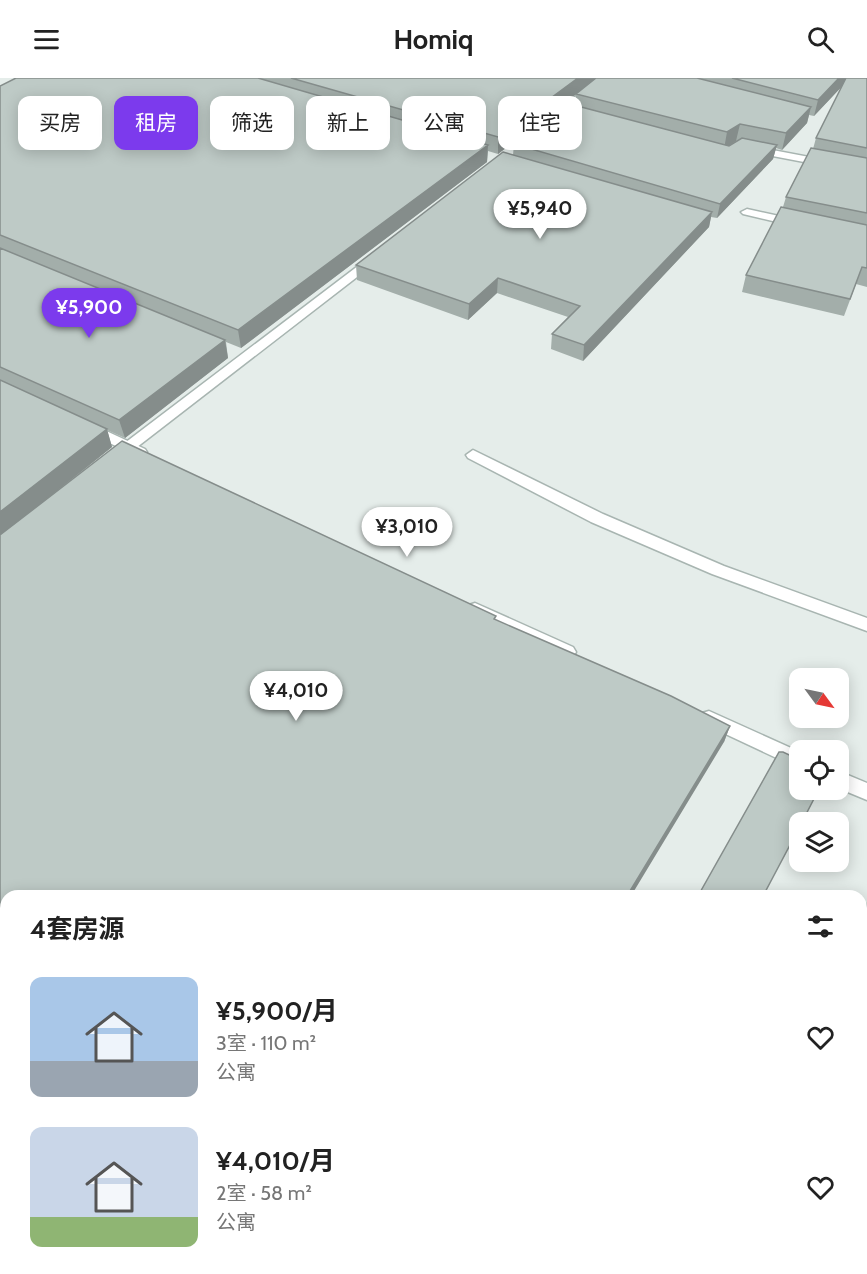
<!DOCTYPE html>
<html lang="zh">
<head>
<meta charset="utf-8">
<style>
	:root { --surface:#fff; --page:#f6f6f6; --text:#222; --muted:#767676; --accent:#7c3aed }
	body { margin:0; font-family:Cabin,"Noto Sans SC",sans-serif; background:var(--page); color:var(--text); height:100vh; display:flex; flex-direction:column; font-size:22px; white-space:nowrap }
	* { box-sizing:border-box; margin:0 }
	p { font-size:20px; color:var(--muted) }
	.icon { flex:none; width:33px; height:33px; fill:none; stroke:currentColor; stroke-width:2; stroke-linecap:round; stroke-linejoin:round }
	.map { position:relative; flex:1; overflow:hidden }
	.sheet { position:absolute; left:0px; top:812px; width:867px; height:386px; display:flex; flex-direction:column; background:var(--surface); border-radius:18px 18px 0 0; box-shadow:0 3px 15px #0003 }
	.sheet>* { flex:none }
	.guide { position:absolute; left:18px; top:18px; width:831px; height:54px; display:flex; gap:12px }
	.needle { width:39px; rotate:123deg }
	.fabs { position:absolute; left:789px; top:590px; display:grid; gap:12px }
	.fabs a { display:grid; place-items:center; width:60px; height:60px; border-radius:12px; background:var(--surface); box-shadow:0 3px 15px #0003; font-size:30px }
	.price { position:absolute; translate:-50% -51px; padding:0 14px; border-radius:21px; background:#fff; color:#222; font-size:20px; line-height:39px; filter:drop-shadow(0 2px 3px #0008) }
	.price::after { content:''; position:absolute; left:50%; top:36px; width:18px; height:14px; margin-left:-9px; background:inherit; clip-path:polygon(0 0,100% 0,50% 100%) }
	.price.current { background:var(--accent); color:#fff }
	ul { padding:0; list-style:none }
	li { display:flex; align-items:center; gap:18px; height:150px; padding:0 30px }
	li span { display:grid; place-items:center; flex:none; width:168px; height:120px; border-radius:12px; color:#555 }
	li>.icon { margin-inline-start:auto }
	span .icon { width:72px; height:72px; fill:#fffc; stroke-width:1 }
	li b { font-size:26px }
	h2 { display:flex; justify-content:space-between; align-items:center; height:72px; padding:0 30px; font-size:26px }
	.chip { padding:0 21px; border-radius:12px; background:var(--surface); box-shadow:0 3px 15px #0003; font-size:21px; line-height:54px }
	.chip.current { background:var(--accent); color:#fff }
	header { display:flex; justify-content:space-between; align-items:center; height:78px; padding:0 30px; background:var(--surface); font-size:27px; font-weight:700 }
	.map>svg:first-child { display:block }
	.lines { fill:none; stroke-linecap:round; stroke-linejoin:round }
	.lane-casing { stroke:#a8b5b1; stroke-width:3 }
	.street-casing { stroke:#a8b5b1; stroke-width:3 }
	.lane { fill:#fff; fill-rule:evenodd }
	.street { fill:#fff; fill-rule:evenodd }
	.wall { fill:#a3aeaa }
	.shaded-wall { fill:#858d8b }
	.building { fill:#becac6; stroke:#858d8b; stroke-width:1.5 }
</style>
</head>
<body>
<header><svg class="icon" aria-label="menu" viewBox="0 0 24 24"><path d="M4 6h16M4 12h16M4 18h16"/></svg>Homiq<svg class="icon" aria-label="search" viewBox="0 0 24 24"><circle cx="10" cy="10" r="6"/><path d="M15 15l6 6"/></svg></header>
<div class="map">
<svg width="867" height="1196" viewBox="0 0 867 1196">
	<rect width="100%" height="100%" fill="#e5edea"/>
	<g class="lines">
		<defs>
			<path id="lane" d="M600,0H611L557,43H549V39Z
				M751,68L867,90V96L747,73V69Z
				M747,131L802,143L804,145L798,149L743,136L741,134Z
				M375,175L379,176V182L119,383H109L107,380L109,377Z
				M473,372L603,436L724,488L867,540V553L712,496L591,444L468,380L466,377Z"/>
			<path id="street" d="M89,345L145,371L147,374L145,377H135L84,353L82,350L84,347Z
				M475,525L573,569L576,574L573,579L567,581L561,579L469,535L466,531L469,527Z
				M709,633L800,674V691L702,645L700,640L702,635Z
				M838,693L867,705V722L838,710Z"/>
		</defs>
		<!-- lane casing -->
		<use href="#lane" class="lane-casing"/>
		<!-- street casing -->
		<use href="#street" class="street-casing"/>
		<!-- lane -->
		<use href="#lane" class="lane"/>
		<!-- street -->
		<use href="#street" class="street"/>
	</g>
	<!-- wall -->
	<path class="wall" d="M16,0H867V209L856,206L844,238L742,214L746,197L783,129L786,119L813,71L816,60L842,8L814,38L809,37L807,45L782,72L776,70L773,81L717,140L711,139L709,149L583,283L551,271L552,256L568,239L497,215L468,242L357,202L356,187L513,77L514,66L575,28L576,16L582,12L498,76L488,73L487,84L241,270L226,264L228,280L125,360L107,352L112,369L60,411L496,542L730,648L724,664L6,818L0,1196V8Z
		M867,824V985L861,1000V838Z
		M867,1135V1196H845L847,1191H861V1152Z
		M705,1191H783L781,1196H702Z"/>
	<!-- shaded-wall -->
	<path class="shaded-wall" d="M578,0H597L498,76V59Z
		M839,0H850L814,38L818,22Z
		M811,29L807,45L782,72L786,55Z
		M740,46L736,63L724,71L727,54Z
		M488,67L487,84L241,270L238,252Z
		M777,67L773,81L717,140L720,126Z
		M712,134L709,149L583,283L584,267Z
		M498,200L497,215L468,242L469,226Z
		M225,262L228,280L125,360L119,342Z
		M107,351L112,369L0,458V434Z
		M730,648L724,664L631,818H627Z
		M409,1191H415L412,1196H406Z"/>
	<!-- building -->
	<path class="building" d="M16,0H258L488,67L238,252L0,157V8Z
		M291,0H578L498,59Z
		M596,0H697L811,29L786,55L740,46L727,54L576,16Z
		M732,0H839L818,22Z
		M846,0H867V70L816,60Z
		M566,25L729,68L742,60L777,67L720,126L514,66Z
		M811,70L867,80V135L786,119Z
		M503,74L712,134L584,267L552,256L580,228L498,200L469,226L356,187Z
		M781,129L867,147V190L862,189L850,221L746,197Z
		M0,170L225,262L119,342L0,289Z
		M0,302L107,351L0,434Z
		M122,363L496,538L494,541L671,618L730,648L627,818H6V1191H123L129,1196H0V457Z
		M779,674H783L800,682V711H819L802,744H800V748L763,818H698Z
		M867,831V985L861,1000V845Z
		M867,1158V1196H853L855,1191H861V1174Z
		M198,1191H409L406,1196H194Z
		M498,1191H575L572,1196H495Z
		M709,1191H783L781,1196H706Z"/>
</svg>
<div class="fabs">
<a><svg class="needle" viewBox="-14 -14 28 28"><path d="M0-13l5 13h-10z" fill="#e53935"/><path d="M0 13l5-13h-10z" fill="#767676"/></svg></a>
<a><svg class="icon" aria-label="locate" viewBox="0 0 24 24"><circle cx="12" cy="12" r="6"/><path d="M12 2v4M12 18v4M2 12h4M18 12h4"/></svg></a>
<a><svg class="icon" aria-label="layers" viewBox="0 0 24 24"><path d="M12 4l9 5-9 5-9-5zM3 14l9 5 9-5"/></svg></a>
</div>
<b class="price" style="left:540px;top:162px">¥5,940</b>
<b class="price current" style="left:89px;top:261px">¥5,900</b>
<b class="price" style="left:407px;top:480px">¥3,010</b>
<b class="price" style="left:296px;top:644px">¥4,010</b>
<div class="guide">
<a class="chip">买房</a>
<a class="chip current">租房</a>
<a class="chip">筛选</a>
<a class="chip">新上</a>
<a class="chip">公寓</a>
<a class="chip">住宅</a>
</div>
<section class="sheet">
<h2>4套房源<svg class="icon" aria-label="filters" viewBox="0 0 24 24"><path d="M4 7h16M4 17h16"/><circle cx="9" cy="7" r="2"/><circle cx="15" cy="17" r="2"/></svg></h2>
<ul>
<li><span style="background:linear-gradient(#a9c7e8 70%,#9aa5b1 0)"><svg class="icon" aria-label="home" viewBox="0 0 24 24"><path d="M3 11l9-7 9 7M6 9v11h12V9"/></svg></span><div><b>¥5,900/月</b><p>3室 · 110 m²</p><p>公寓</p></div><svg class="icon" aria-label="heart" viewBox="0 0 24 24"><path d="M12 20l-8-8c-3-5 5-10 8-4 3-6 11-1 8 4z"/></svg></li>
<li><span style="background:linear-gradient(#c9d6e8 75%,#8fb573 0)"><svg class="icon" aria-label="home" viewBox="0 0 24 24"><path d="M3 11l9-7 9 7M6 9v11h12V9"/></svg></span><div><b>¥4,010/月</b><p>2室 · 58 m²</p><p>公寓</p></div><svg class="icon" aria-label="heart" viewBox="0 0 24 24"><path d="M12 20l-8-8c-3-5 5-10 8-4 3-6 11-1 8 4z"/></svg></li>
</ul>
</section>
</div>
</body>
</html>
